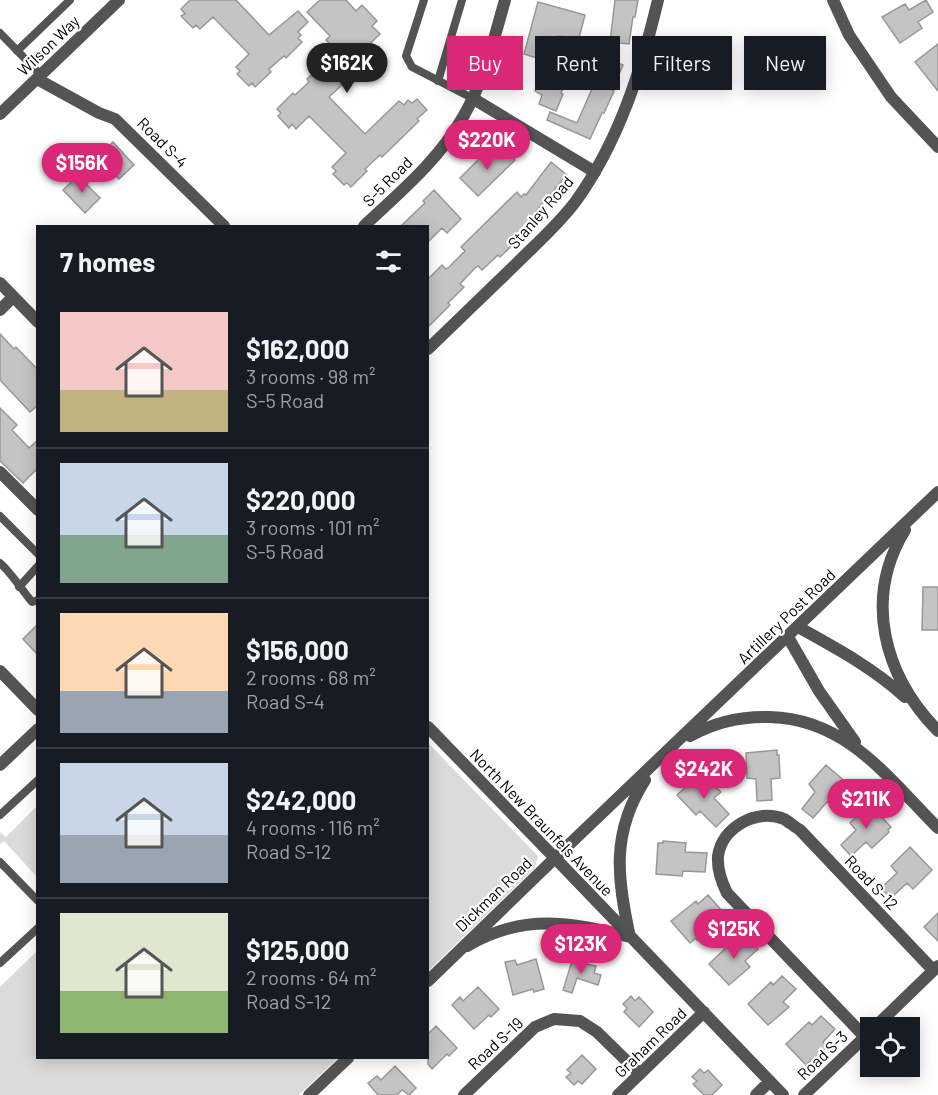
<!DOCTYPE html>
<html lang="en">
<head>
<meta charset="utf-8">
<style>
	:root { --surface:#171b24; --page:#20242c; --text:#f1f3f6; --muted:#9ea1a6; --line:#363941; --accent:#db2777 }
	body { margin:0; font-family:Barlow,sans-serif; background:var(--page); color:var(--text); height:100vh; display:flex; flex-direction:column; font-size:22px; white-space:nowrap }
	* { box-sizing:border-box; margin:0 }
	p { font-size:20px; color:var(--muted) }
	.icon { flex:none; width:33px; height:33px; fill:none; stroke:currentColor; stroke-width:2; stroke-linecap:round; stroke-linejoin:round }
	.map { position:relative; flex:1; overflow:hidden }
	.drawer { position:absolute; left:36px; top:225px; width:393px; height:834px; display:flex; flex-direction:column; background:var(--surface); border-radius:0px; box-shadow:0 3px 15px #0003 }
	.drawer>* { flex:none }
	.guide { position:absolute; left:447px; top:36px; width:400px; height:54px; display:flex; gap:12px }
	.fabs { position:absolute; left:860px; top:1017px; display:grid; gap:12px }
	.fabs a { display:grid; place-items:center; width:60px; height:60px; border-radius:0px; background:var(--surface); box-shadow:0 3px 15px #0003; font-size:30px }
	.price { position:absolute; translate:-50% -51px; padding:0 14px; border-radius:21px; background:var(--accent); color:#fff; font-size:20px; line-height:39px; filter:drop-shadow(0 2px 3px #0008) }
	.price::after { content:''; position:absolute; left:50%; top:36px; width:18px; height:14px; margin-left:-9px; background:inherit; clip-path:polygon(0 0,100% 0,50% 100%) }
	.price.current { background:#222; color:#fff }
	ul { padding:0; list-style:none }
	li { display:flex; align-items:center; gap:18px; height:150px; padding:0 24px }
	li+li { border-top:2px solid var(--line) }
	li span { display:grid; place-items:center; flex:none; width:168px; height:120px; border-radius:0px; color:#555 }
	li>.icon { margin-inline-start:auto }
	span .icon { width:72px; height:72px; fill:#fffc; stroke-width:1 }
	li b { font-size:26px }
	h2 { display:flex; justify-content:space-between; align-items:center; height:72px; padding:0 24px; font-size:26px }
	.tag { padding:0 21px; border-radius:0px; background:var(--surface); box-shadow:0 3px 15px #0003; font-size:21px; line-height:54px }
	.tag.current { background:var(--accent); color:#fff }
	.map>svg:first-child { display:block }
	.green { fill:#dbdbdb }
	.building { fill:#c4c4c4; stroke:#989898; stroke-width:1.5 }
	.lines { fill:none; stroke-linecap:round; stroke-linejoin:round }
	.service { stroke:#545454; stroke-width:8 }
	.minor { stroke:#545454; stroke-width:12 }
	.tertiary { stroke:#545454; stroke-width:12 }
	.labels { text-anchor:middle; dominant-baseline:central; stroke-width:4.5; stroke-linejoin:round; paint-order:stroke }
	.street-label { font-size:16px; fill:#000; stroke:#fff }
</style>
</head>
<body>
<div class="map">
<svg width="938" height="1095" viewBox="0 0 938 1095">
	<rect width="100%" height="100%" fill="#fff"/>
	<!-- green -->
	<path class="green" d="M428,743L538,856L535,868L428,971Z
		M37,806V877L4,841L0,844V832L6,837Z
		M37,951L38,1058H338L299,1095H0V987Z"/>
	<!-- building -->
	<path class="building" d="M190,0H236L269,35L298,11L308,22L298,32L301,35L298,38L302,42L286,58L284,56L269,69L271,72L255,87L252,83L249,86L237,74L240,71L236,67L249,54L213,17L200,29L196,25L193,28L181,16L185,14L181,9Z
		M320,0H346L356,11L362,5L377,21L372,26L380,34L349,64L354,70L341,82L343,84L329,97L365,134L399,101L404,105L408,100L412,103L417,99L427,110L417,119L419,121L382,157L380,155L365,169L367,171L351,187L347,183L344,185L333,174L336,171L332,167L346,153L309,116L296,129L292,124L289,128L278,116L281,113L277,109L293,93L295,95L309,82L307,79L323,65L327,68L340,54L326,40L330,36L307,12Z
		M615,0H638L635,17H633L629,44L610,42Z
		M926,0L933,12L918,22L922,28L900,43L882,17L905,4L909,10Z
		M538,2L585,15L579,38L557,36L577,45L569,74L561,93L563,94L556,111L539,104L542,95L535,91L538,82L547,86L556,64L524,54Z
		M938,44V91L915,62Z
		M606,57L623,65L612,90L614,91L604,113H602L590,139L547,120L550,112L577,123Z
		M113,142L134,165L119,179L97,157Z
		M501,146L515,160L478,196L460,178L482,156L486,160Z
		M551,162L567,175L536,211L539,215L524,230L526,232L500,257L498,255L482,270L478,266L475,268L460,284L464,287L448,303L450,305L428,327V279L442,265L446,269L449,267L465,251L461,247L517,192L521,197L524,194L526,195Z
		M78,176L100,198L85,213L63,190Z
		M434,190L461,219L447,233L442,228L428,242V226H401L425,203L423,201Z
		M0,334L14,349L16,347L38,370V405L30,412L0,380Z
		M0,408L17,425L12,430L29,448L38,440V468L23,483L0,461Z
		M923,587H938V630H922Z
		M38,624V655L23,639Z
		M777,750V755H779L780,778L771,779L772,800L757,801L756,779L747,778L746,753Z
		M826,765L849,785L847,788L848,789L834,807L827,802L813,818L802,809L815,792L809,784Z
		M701,773L721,792L714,798L729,814L716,827L700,811L696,815L677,795Z
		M869,804L891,827L888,830L889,832L872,848L866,842L851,856L841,845L856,830L850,823Z
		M663,841L686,843L685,852L707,853L705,872L683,871L682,876L656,874L658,843H663Z
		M910,847L932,870L913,889L907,883L891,898L881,888L897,873L891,866Z
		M708,895L721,910L707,922L712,928L697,940L696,938L690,943L671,921L696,901L698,904Z
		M938,913V941L924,927Z
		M744,936L758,949L745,961L750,967L729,985L709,964L732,942L734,944Z
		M536,959L544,989L534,992L533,989L513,995L505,962L515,960L517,965Z
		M572,961L596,966L594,973L601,975L598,985L577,978L572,993L563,990Z
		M782,976L796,989L783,1002L789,1007L768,1025L748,1004L771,982L773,985Z
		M478,987L499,1009L491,1017L489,1015L474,1029L452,1005L460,997L463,1001Z
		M631,996L635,1001L639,997L653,1012L639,1027L624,1012L627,1008L623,1004Z
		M821,1016L835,1029L823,1042L827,1047L814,1061L812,1059L806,1065L786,1044L809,1022L812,1025Z
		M436,1026L457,1048L449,1056L447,1054L432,1069L428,1064V1034Z
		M582,1055L596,1069L582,1084L578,1081L574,1085L566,1077L571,1073L567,1070Z
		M395,1066L416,1088L409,1095L402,1090L397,1095H378L368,1083L377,1076L381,1080Z
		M700,1069L704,1073L708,1070L722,1085L712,1095H704L693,1084L697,1081L692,1077Z"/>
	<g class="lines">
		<!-- service -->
		<path class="service" d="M424,0L406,56L412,67L472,98
			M0,33L41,75
			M17,51L70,0
			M438,81L462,0
			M0,516L38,554
			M0,563C13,575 21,589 32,602L38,600
			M19,587L38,566
			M0,815L38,780
			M0,862L38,901
			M0,963L38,928"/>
		<!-- minor -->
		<path class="minor" d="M833,0L849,35L891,97L938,147
			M37,79L99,113L115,119L224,226
			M472,98L595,172
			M364,226C399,193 439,160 463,117C484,81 494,39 505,0
			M0,310L13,297
			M0,472L38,510
			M905,530C863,599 884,676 938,731
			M798,627C836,648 873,668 905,697
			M788,637L819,691L855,742
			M0,671L38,710
			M690,736C715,722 742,716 770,717C847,719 888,778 938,828
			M467,946C523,913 570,922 630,937C617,878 611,833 645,780
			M874,1028L938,966
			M865,1037L727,893C721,881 717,870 718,856C722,827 757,808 784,819C789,822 795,827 800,830L933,970
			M464,1095L535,1027L554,1019L580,1021L597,1032L640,1074
			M618,1095L704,1012
			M756,1095L770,1081
			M783,1095L555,858L938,492
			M804,1095L869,1033"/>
		<!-- tertiary -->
		<path class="tertiary" d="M0,114L119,0
			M0,283L38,322
			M428,349C457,321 487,292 516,264C536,244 559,224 576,201C619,141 641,71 658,0
			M428,727L555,858L428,981
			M0,765L38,729
			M309,1095L348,1058"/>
	</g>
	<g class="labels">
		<!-- street labels -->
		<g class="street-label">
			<text transform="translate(48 45) rotate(-44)">Wilson Way</text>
			<text transform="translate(163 142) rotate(45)">Road S-4</text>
			<text transform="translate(387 181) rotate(-45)">S-5 Road</text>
			<text transform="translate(540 212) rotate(-49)">Stanley Road</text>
			<text transform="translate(786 616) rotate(-44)">Artillery Post Road</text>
			<text transform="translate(542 822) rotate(46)">North New Braunfels Avenue</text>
			<text transform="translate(872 882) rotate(46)">Road S-12</text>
			<text transform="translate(493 894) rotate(-44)">Dickman Road</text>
			<text transform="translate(650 1042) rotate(-44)">Graham Road</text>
			<text transform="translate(495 1043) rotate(-43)">Road S-19</text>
			<text transform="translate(822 1055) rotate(-44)">Road S-3</text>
		</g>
	</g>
</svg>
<div class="fabs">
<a><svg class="icon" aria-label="locate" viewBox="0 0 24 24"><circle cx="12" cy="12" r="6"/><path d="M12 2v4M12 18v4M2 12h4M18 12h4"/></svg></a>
</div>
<b class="price current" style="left:347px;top:94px">$162K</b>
<b class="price" style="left:487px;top:171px">$220K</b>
<b class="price" style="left:82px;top:194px">$156K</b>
<b class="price" style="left:704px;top:800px">$242K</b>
<b class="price" style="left:866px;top:830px">$211K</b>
<b class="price" style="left:734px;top:960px">$125K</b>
<b class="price" style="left:581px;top:975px">$123K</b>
<div class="guide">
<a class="tag current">Buy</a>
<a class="tag">Rent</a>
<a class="tag">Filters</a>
<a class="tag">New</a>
</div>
<section class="drawer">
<h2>7 homes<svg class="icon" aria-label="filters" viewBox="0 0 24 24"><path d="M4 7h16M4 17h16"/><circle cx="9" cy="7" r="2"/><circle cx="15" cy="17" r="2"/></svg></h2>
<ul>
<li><span style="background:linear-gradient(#f6c9c9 65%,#c2b280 0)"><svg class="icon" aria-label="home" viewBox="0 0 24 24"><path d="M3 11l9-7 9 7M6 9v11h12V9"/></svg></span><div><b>$162,000</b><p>3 rooms · 98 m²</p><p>S-5 Road</p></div></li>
<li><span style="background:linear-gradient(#c9d6e8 60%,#7fa58c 0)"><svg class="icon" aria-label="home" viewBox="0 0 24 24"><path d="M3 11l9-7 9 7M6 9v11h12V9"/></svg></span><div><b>$220,000</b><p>3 rooms · 101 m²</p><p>S-5 Road</p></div></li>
<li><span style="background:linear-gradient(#ffd9b3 65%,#9aa5b1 0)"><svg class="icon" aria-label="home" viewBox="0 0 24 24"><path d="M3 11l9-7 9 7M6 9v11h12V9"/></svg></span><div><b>$156,000</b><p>2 rooms · 68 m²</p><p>Road S-4</p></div></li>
<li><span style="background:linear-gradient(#c9d6e8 60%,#9aa5b1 0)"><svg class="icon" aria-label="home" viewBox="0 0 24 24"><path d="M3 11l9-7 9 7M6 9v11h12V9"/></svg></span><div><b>$242,000</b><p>4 rooms · 116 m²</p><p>Road S-12</p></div></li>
<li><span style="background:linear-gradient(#dfe7d0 65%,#8fb573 0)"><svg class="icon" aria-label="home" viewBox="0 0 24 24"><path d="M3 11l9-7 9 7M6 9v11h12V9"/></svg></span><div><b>$125,000</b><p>2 rooms · 64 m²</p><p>Road S-12</p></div></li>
</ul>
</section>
</div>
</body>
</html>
